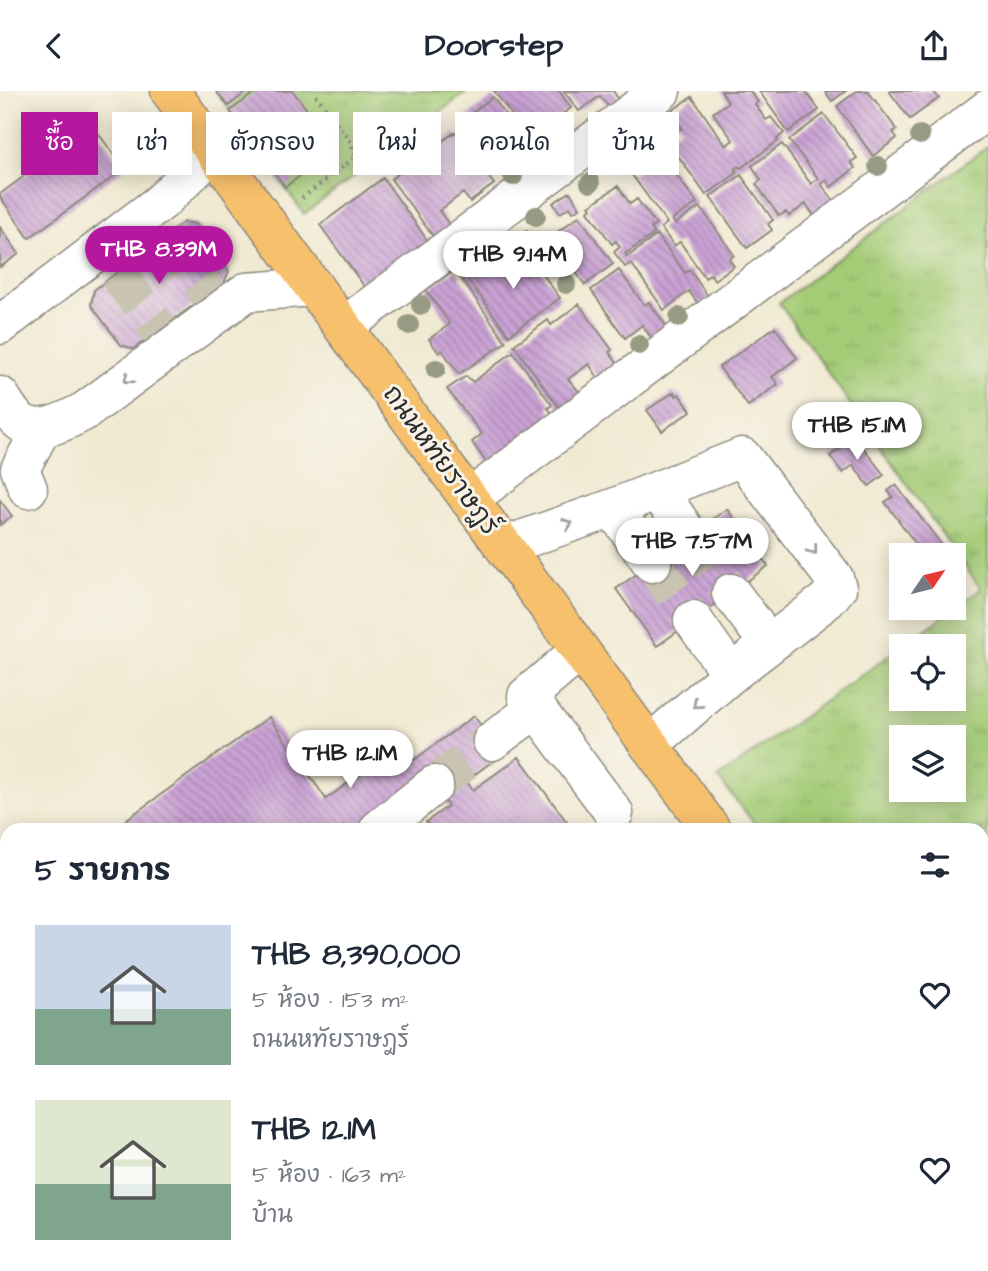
<!DOCTYPE html>
<html lang="th">
<head>
<meta charset="utf-8">
<style>
	:root { --surface:#fff; --page:#f6f6f7; --text:#1f2937; --muted:#747a83; --accent:#b5179e }
	body { margin:0; font-family:"Architects Daughter","Playpen Sans Thai",sans-serif; background:var(--page); color:var(--text); height:100vh; display:flex; flex-direction:column; font-size:26px; white-space:nowrap }
	* { box-sizing:border-box; margin:0 }
	p { font-size:23px; color:var(--muted) }
	.icon { flex:none; width:38px; height:38px; fill:none; stroke:currentColor; stroke-width:2; stroke-linecap:round; stroke-linejoin:round }
	.map { position:relative; flex:1; overflow:hidden }
	.drawer { position:absolute; left:0px; top:732px; width:989px; height:450px; display:flex; flex-direction:column; background:var(--surface); border-radius:21px 21px 0 0; box-shadow:0 4px 18px #0003 }
	.drawer>* { flex:none }
	.hud { position:absolute; left:21px; top:21px; width:947px; height:63px; display:flex; gap:14px }
	.needle { width:46px; rotate:55deg }
	.buttons { position:absolute; left:889px; top:452px; display:grid; gap:14px }
	.buttons a { display:grid; place-items:center; width:77px; height:77px; border-radius:0px; background:var(--surface); box-shadow:0 4px 18px #0003; font-size:35px }
	.price { position:absolute; translate:-50% -60px; padding:0 16px; border-radius:24px; background:#fff; color:#222; font-size:23px; line-height:46px; filter:drop-shadow(0 2px 4px #0008) }
	.price::after { content:''; position:absolute; left:50%; top:42px; width:21px; height:16px; margin-left:-10px; background:inherit; clip-path:polygon(0 0,100% 0,50% 100%) }
	.price.active { background:var(--accent); color:#fff }
	ul { padding:0; list-style:none }
	li { display:flex; align-items:center; gap:21px; height:175px; padding:0 35px }
	li span { display:grid; place-items:center; flex:none; width:196px; height:140px; border-radius:0px; color:#555 }
	li>.icon { margin-inline-start:auto }
	span .icon { width:84px; height:84px; fill:#fffc; stroke-width:1 }
	li b { font-size:30px }
	h2 { display:flex; justify-content:space-between; align-items:center; height:84px; padding:0 35px; font-size:30px }
	.tag { padding:0 24px; border-radius:0px; background:var(--surface); box-shadow:0 4px 18px #0003; font-size:24px; line-height:63px }
	.tag.active { background:var(--accent); color:#fff }
	header { display:flex; justify-content:space-between; align-items:center; height:91px; padding:0 35px; background:var(--surface); font-size:32px; font-weight:700 }
	.map>svg:first-child { display:block }
	.grass { fill:url(#grass-tufts); stroke:#687c51; stroke-width:2; fill-rule:evenodd }
	.building { fill:url(#building-back-hatch) }
	.lines { fill:none; stroke-linecap:round; stroke-linejoin:round }
	.minor-tunnel { stroke:#c9c4b1; stroke-width:38; stroke-dasharray:38 19; stroke-linecap:butt }
	.minor-casing { stroke:#8e8a7f; stroke-width:41 }
	.major-casing { stroke:#8e8a7f; stroke-width:41 }
	.path { stroke:#8e8a7f; stroke-width:4.5; stroke-dasharray:2 5; stroke-linecap:butt }
	.minor { stroke:#fff; stroke-width:38 }
	.major { stroke:#f7c06c; stroke-width:38 }
	.tree { fill:#989b83 }
	.oneway { stroke:#a0a0a0 }
	.labels { text-anchor:middle; dominant-baseline:central; stroke-width:6; stroke-linejoin:round; paint-order:stroke }
	.street-label { font-size:26px; fill:#2b2b2b; stroke:#f7f3e8 }
</style>
</head>
<body>
<header><svg class="icon" aria-label="back" viewBox="0 0 24 24"><path d="M15 5l-7 7 7 7"/></svg>Doorstep<svg class="icon" aria-label="share" viewBox="0 0 24 24"><path d="M12 15V3M7 8l5-5 5 5M5 13v7h14v-7"/></svg></header>
<div class="map">
<svg width="988" height="1180" viewBox="0 0 988 1180">
	<defs>
		<pattern id="grass-tufts" width="24" height="20" patternUnits="userSpaceOnUse" patternTransform="scale(1.75)"><rect width="24" height="20" fill="#a4cc77"/><path d="M3 7l-1-3M5 7V3M7 7l1-3M15 17l-1-3M17 17v-4M19 17l1-3" fill="none" stroke="#8daf67"/></pattern>
		<pattern id="building-back-hatch" width="6" height="6" patternUnits="userSpaceOnUse" patternTransform="scale(1.75)"><rect width="6" height="6" fill="#caa2d5"/><path d="M-1 5l2 2M0 0l6 6M5-1l2 2" fill="none" stroke="#a484ad"/></pattern>
	</defs>
	<rect width="100%" height="100%" fill="#f7f3e8"/>
	<filter id="ink" filterUnits="userSpaceOnUse"><feTurbulence type="fractalNoise" baseFrequency=".0143" numOctaves="2"/><feDisplacementMap in="SourceGraphic" scale="14" xChannelSelector="R" yChannelSelector="G"/><feConvolveMatrix kernelMatrix="1 2 1 2 8 2 1 2 1" color-interpolation-filters="sRGB"/></filter>
	<filter id="wash" filterUnits="userSpaceOnUse"><feTurbulence type="fractalNoise" baseFrequency=".00686" numOctaves="4" result="noise"/><feDisplacementMap in="SourceGraphic" scale="28" xChannelSelector="R" yChannelSelector="G"/><feGaussianBlur stdDeviation="1.57" result="paint"/><feColorMatrix in="noise" values="0 0 0 0 0 0 0 0 0 0 0 0 0 0 0 0 0 1.4 0 .05"/><feComposite in="paint" operator="in"/></filter>
	<g filter="url(#wash)">
		<rect width="100%" height="100%" fill="#f1ead3"/>
		<!-- grass -->
		<path class="grass" d="M216,0H468L304,123Z
			M988,55V1021L982,1013V738H759L718,687L901,556V607H954V555H903L981,498L779,212ZM901,646H954V698H901Z"/>
		<g id="blocks">
			<!-- building -->
			<path class="building" d="M216,0H248L228,15Z
				M257,0H293L308,20L303,23L316,42L302,52L311,65L295,77L301,84L285,96L230,20Z
				M494,0H559L571,17L557,27L561,33L540,48L532,38L525,42Z
				M564,0H613L621,12L611,19L600,5L579,20Z
				M721,0H750L758,11L755,13L766,29L771,26L784,42L777,48L778,50L741,77L739,75L735,78L737,82L706,104L666,48L682,37L670,21L692,6L726,55L733,49L713,22L728,11Z
				M759,0H805L819,19L788,41Z
				M825,0H846L832,10Z
				M857,0H868L897,39L893,41L897,47L873,65L837,15Z
				M889,0H933L939,7L910,28Z
				M493,6L541,73L529,81L517,65L497,80L461,30Z
				M824,23L857,67L851,71L855,77L831,96L826,89L821,93L835,111L815,126L806,113L789,125L786,121L779,125L756,93L761,89L752,75L782,53L811,93L818,87L789,49Z
				M93,35L124,78L29,147L0,106V103Z
				M644,39L697,112L672,129L675,133L700,116L734,164L729,168L734,175L714,189L711,183L705,187L680,151L674,155L661,137L667,132L632,84L651,69L634,46Z
				M455,41L494,93L470,111L463,102L439,120L454,140L438,152L391,88Z
				M741,84L773,129L768,133L772,139L747,157L710,106Z
				M383,87L430,153L367,199L320,134Z
				M618,95L630,113L637,108L656,134L651,137L654,143L625,163L627,166L657,144L685,182L690,179L709,207L699,214L689,200L664,219L631,172L625,176L614,161L620,156L616,150L612,153L588,120L591,117L589,115Z
				M570,101L580,117L573,121L570,116L560,122L553,112Z
				M579,125L613,173L585,194L551,146Z
				M184,131L196,133L229,180L224,192L133,258L121,254L91,214L94,199Z
				M0,136L19,163L0,176Z
				M527,140L535,150L526,157L518,147Z
				M528,163L560,207L509,244L464,183L489,165L501,182Z
				M455,179L506,251L459,283L442,259L439,262L429,248L450,233L426,199Z
				M619,179L644,214L649,211L669,239L653,249L642,234L625,247L591,199Z
				M579,213L612,259L609,261L620,276L600,290L589,273L568,288L584,306L563,322L514,254L548,229L551,234Z
				M775,236L797,267L772,286L778,293L748,315L719,276Z
				M513,261L552,314L548,317L554,325L488,374L472,351L482,343L447,298L466,285L473,291Z
				M674,301L676,305L679,303L691,320L662,340L647,319Z
				M856,347L884,384L869,395L853,374L843,382L830,365Z
				M896,394L944,457L939,461L941,464H924L885,411L893,406L888,400Z
				M0,409L12,425L0,434Z
				M727,418L768,475L657,555L616,498Z
				M474,625L502,663L466,690L473,699L519,666L572,738H432L426,731L448,715L434,694L362,738H346L343,735L339,738H113L269,626L326,708L401,654L414,669Z"/>
		</g>
	</g>
	<g filter="url(#ink)">
		<use href="#blocks" fill-opacity="0" stroke="#8e8a7f" stroke-width="2"/>
		<g class="lines">
			<!-- minor-tunnel -->
			<path class="minor-tunnel" d="M166,144L209,203
				M117,182L160,239
				M689,445L731,502
				M652,472L693,529
				M434,694L492,650"/>
			<defs>
				<path id="minor" d="M0,234L161,111L214,60
					M343,236L661,0
					M0,305C5,312 10,322 17,328C36,347 66,330 85,320L246,201L314,196
					M28,398L20,378L42,337
					M658,399L689,445
					M469,408L988,18
					M613,417L652,472
					M504,455L613,417L742,366L834,487L837,497L827,509L731,583L649,654
					M731,502L769,553
					M693,529L731,583
					M580,560L527,605L614,722
					M492,650L537,617
					M379,738L434,694
					M386,1180L394,1174"/>
				<path id="major" d="M170,0L711,738
					M982,1082L988,1088
					M982,1126L988,1136"/>
			</defs>
			<!-- minor casing -->
			<use href="#minor" class="minor-casing"/>
			<!-- major casing -->
			<use href="#major" class="major-casing"/>
			<!-- path -->
			<path class="path" d="M302,107L356,65L351,51L313,0"/>
			<!-- minor -->
			<use href="#minor" class="minor"/>
			<!-- major -->
			<use href="#major" class="major"/>
		</g>
		<!-- trees -->
		<g class="tree">
			<circle cx="920" cy="44" r="10"/>
			<circle cx="622" cy="69" r="10"/>
			<circle cx="878" cy="75" r="10"/>
			<circle cx="513" cy="85" r="10"/>
			<circle cx="590" cy="92" r="10"/>
			<circle cx="536" cy="125" r="10"/>
			<circle cx="505" cy="149" r="10"/>
			<circle cx="566" cy="193" r="10"/>
			<circle cx="421" cy="214" r="10"/>
			<circle cx="679" cy="226" r="10"/>
			<circle cx="409" cy="234" r="10"/>
			<circle cx="639" cy="254" r="10"/>
			<circle cx="436" cy="278" r="10"/>
		</g>
		<!-- one-way arrows -->
		<defs><path id="oneway-chevron" d="M-2-3.5L2.5 0L-2 3.5" fill="none" stroke-width="1.6" stroke-linecap="round" stroke-linejoin="round" transform="scale(1.75)"/></defs>
		<g class="oneway">
			<use href="#oneway-chevron" transform="translate(128 288) rotate(143)"/>
			<use href="#oneway-chevron" transform="translate(568 433) rotate(-19)"/>
			<use href="#oneway-chevron" transform="translate(813 459) rotate(53)"/>
			<use href="#oneway-chevron" transform="translate(697 613) rotate(139)"/>
		</g>
	</g>
	<g class="labels">
		<!-- street labels -->
		<g class="street-label">
			<text transform="translate(441 369) rotate(54)">ถนนหทัยราษฎร์</text>
		</g>
	</g>
</svg>
<div class="buttons">
<a><svg class="needle" viewBox="-14 -14 28 28"><path d="M0-13l5 13h-10z" fill="#e53935"/><path d="M0 13l5-13h-10z" fill="#747a83"/></svg></a>
<a><svg class="icon" aria-label="locate" viewBox="0 0 24 24"><circle cx="12" cy="12" r="6"/><path d="M12 2v4M12 18v4M2 12h4M18 12h4"/></svg></a>
<a><svg class="icon" aria-label="layers" viewBox="0 0 24 24"><path d="M12 4l9 5-9 5-9-5zM3 14l9 5 9-5"/></svg></a>
</div>
<b class="price active" style="left:159px;top:195px">THB 8.39M</b>
<b class="price" style="left:513px;top:200px">THB 9.14M</b>
<b class="price" style="left:857px;top:371px">THB 15.1M</b>
<b class="price" style="left:692px;top:487px">THB 7.57M</b>
<b class="price" style="left:350px;top:699px">THB 12.1M</b>
<div class="hud">
<a class="tag active">ซื้อ</a>
<a class="tag">เช่า</a>
<a class="tag">ตัวกรอง</a>
<a class="tag">ใหม่</a>
<a class="tag">คอนโด</a>
<a class="tag">บ้าน</a>
</div>
<section class="drawer">
<h2>5 รายการ<svg class="icon" aria-label="filters" viewBox="0 0 24 24"><path d="M4 7h16M4 17h16"/><circle cx="9" cy="7" r="2"/><circle cx="15" cy="17" r="2"/></svg></h2>
<ul>
<li><span style="background:linear-gradient(#c9d6e8 60%,#7fa58c 0)"><svg class="icon" aria-label="home" viewBox="0 0 24 24"><path d="M3 11l9-7 9 7M6 9v11h12V9"/></svg></span><div><b>THB 8,390,000</b><p>5 ห้อง · 153 m²</p><p>ถนนหทัยราษฎร์</p></div><svg class="icon" aria-label="heart" viewBox="0 0 24 24"><path d="M12 20l-8-8c-3-5 5-10 8-4 3-6 11-1 8 4z"/></svg></li>
<li><span style="background:linear-gradient(#dfe7d0 60%,#7fa58c 0)"><svg class="icon" aria-label="home" viewBox="0 0 24 24"><path d="M3 11l9-7 9 7M6 9v11h12V9"/></svg></span><div><b>THB 12.1M</b><p>5 ห้อง · 163 m²</p><p>บ้าน</p></div><svg class="icon" aria-label="heart" viewBox="0 0 24 24"><path d="M12 20l-8-8c-3-5 5-10 8-4 3-6 11-1 8 4z"/></svg></li>
</ul>
</section>
</div>
</body>
</html>
